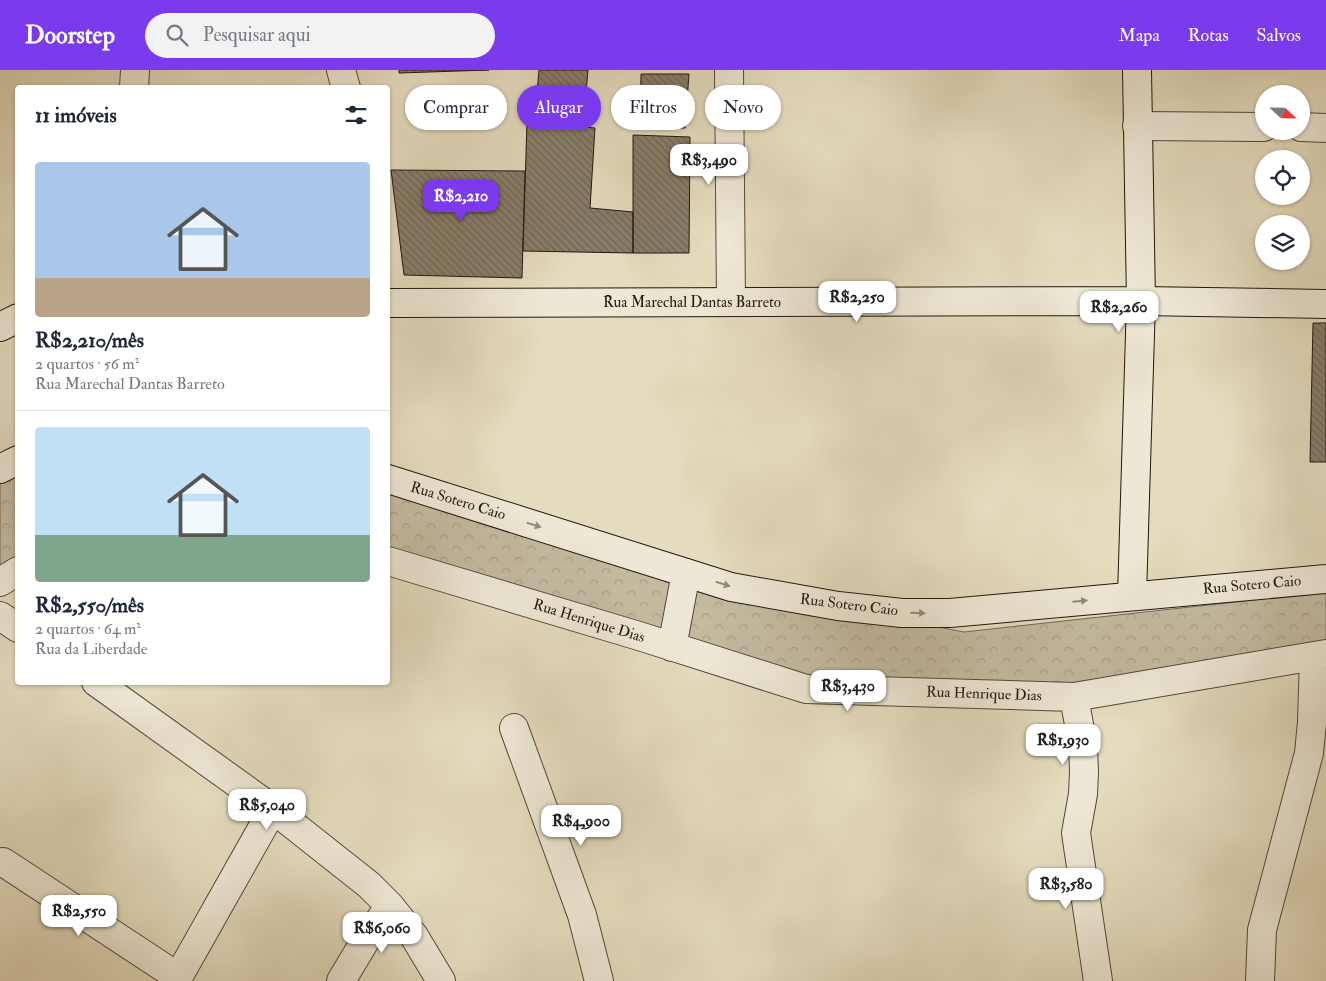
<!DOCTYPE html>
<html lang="pt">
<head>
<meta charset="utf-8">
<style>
	:root { --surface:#fff; --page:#f2f2f3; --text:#1f2937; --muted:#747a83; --line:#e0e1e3; --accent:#7c3aed }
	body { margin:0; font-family:"IM FELL Double Pica",serif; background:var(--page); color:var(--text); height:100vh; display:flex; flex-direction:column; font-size:19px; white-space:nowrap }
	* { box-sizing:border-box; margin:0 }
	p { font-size:16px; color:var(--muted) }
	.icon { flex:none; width:28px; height:28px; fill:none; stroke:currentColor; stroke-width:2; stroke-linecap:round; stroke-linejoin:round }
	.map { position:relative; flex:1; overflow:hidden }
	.details { position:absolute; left:15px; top:15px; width:375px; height:600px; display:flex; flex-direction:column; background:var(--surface); border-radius:5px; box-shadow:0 1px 4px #0004 }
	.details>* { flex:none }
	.guide { position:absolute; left:405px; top:15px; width:475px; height:45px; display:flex; gap:10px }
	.needle { width:32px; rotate:112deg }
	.tools { position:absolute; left:1255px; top:15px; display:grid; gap:10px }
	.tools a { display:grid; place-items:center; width:55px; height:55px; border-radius:50%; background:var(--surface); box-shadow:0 1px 4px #0004; font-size:25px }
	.price { position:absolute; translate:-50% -42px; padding:0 11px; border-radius:10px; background:#fff; color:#222; font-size:16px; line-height:32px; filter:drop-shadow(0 1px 2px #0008) }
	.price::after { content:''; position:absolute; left:50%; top:30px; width:15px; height:11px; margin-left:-8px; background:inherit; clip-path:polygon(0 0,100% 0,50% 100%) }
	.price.current { background:var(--accent); color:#fff }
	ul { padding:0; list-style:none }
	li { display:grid; align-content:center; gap:10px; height:265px; padding:0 20px }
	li+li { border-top:1px solid var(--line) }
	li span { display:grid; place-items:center; height:155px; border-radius:5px; color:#555 }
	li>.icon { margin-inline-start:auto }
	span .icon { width:90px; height:90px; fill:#fffc; stroke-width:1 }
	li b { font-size:21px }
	h2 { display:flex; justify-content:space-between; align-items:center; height:60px; padding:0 20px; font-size:21px }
	.pill { padding:0 18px; border-radius:22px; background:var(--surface); box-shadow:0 1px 4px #0004; font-size:18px; line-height:45px }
	.pill.current { background:var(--accent); color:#fff }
	header { display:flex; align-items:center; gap:30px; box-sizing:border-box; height:70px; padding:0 25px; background:var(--accent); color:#fff }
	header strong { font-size:24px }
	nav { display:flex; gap:28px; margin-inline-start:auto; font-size:18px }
	.search { width:350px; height:45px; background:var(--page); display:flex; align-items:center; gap:12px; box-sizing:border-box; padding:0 18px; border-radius:28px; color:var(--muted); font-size:19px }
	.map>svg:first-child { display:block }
	.park { fill:url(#park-crowns); stroke:#726858 }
	.building { fill:url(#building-back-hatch); stroke:#22160f }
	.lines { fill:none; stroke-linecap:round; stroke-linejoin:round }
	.street-casing { stroke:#52483b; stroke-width:30 }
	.secondary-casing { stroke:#22160f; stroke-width:30 }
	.street { stroke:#ede8d5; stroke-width:28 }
	.secondary { stroke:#ede8d5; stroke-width:28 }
	.oneway { fill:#928a7c }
	.labels { text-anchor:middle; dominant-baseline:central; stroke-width:4.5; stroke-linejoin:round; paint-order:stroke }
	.street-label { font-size:15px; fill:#22160f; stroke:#ede8d5 }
</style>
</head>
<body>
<header>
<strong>Doorstep</strong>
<div class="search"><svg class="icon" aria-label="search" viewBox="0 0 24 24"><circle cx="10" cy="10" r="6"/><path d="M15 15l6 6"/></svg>Pesquisar aqui</div>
<nav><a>Mapa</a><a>Rotas</a><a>Salvos</a></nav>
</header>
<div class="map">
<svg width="1326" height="911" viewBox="0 0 1326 911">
	<defs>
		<pattern id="park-crowns" width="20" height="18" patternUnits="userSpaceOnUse" patternTransform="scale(1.25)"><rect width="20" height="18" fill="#c3baa0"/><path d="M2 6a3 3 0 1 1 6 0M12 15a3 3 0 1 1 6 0" fill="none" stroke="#a79f89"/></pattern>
		<pattern id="building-back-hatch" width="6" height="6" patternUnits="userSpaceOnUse" patternTransform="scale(1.25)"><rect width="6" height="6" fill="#877d6a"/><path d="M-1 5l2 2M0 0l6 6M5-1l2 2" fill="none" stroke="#6e6556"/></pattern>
	</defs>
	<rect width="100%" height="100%" fill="#e4dcbe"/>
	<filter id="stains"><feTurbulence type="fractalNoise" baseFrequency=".004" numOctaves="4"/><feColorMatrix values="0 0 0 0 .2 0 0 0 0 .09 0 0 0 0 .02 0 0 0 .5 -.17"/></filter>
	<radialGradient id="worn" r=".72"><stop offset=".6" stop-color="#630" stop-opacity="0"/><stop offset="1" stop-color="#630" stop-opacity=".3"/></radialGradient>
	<!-- park -->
	<path class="park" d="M17,390V501L0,512V399Z
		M388,409L731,517L964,562L1326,522V584L1074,627L806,619L672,577L388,505Z"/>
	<!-- building -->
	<path class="building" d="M399,0H489L399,3Z
		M539,0H588L585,34L536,33Z
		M641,4H689L685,58H640Z
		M527,52L595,58L590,138L633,142V183L523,181Z
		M633,65L690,67L689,183H633Z
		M391,100L525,101L522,208L404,205Z
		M1313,253H1326V392H1310Z"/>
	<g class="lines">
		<defs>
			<path id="street" d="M341,0L346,18
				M729,0L731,232
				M134,18L135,0
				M1137,56L1264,57
				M1301,57L1326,58
				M388,491L639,566L806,619L1074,627L1326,584
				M0,512L18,501
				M0,546L18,558
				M672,577L686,503
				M96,612L273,739L369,815L390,836L414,866L441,911
				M1074,627L1083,676L1084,702L1083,724L1076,763L1098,911
				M514,658L582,845L599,911
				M3,792L178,907
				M176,911L273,739
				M341,911L368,866L390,836
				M1260,911L1262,860L1309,683L1312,652L1314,586"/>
			<path id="secondary" d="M388,233L1141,231L1326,234
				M0,257L18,248
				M0,399L18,390
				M388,409L731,517L838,536L902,543H950L1326,509
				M1132,526L1141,231L1137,0"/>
		</defs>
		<!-- street casing -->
		<use href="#street" class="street-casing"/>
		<!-- secondary casing -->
		<use href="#secondary" class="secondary-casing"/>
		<!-- street -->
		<use href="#street" class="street"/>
		<!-- secondary -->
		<use href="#secondary" class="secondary"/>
	</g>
	<!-- one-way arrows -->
	<defs><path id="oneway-solid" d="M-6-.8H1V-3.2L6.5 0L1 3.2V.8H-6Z" transform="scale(1.25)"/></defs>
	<g class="oneway">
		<use href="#oneway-solid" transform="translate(534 455) rotate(17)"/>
		<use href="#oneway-solid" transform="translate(723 514) rotate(17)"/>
		<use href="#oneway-solid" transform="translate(1080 531) rotate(-5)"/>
		<use href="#oneway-solid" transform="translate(918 543) rotate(1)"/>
	</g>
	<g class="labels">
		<!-- street labels -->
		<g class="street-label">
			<text x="692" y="232">Rua Marechal Dantas Barreto</text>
			<text transform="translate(458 431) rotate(17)">Rua Sotero Caio</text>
			<text transform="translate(1252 515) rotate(-5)">Rua Sotero Caio</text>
			<text transform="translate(849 535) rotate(7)">Rua Sotero Caio</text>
			<text transform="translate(589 551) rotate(17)">Rua Henrique Dias</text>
			<text transform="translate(984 624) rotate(2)">Rua Henrique Dias</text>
		</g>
	</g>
	<rect width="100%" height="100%" filter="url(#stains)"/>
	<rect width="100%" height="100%" fill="url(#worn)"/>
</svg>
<div class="tools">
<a><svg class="needle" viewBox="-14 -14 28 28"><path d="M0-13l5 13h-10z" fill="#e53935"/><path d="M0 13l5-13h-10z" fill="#747a83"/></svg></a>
<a><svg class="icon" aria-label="locate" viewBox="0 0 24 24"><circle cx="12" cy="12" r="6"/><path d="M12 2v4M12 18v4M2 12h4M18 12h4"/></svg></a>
<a><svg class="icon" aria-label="layers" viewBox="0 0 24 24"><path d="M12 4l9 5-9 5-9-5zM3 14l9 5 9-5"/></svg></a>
</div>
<b class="price" style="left:709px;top:116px">R$3,490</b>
<b class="price current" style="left:461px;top:152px">R$2,210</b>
<b class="price" style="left:857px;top:253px">R$2,250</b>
<b class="price" style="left:1119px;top:263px">R$2,260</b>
<b class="price" style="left:848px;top:642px">R$3,430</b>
<b class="price" style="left:1063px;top:696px">R$1,930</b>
<b class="price" style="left:267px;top:761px">R$5,040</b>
<b class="price" style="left:581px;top:777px">R$4,900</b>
<b class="price" style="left:1066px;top:840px">R$3,580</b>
<b class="price" style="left:79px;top:867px">R$2,550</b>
<b class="price" style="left:382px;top:884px">R$6,060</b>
<div class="guide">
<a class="pill">Comprar</a>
<a class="pill current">Alugar</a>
<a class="pill">Filtros</a>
<a class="pill">Novo</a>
</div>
<section class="details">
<h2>11 imóveis<svg class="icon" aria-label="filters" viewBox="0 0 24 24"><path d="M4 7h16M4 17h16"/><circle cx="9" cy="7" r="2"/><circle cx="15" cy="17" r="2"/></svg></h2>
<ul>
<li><span style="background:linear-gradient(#a9c7e8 75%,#b9a48a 0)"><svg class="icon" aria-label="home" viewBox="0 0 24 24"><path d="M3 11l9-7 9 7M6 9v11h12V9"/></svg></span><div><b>R$2,210/mês</b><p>2 quartos · 56 m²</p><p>Rua Marechal Dantas Barreto</p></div></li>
<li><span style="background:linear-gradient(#bfe0f5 70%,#7fa58c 0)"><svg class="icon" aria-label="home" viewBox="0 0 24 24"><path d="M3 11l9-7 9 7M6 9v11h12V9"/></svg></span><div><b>R$2,550/mês</b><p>2 quartos · 64 m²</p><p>Rua da Liberdade</p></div></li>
</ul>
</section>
</div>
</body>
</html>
